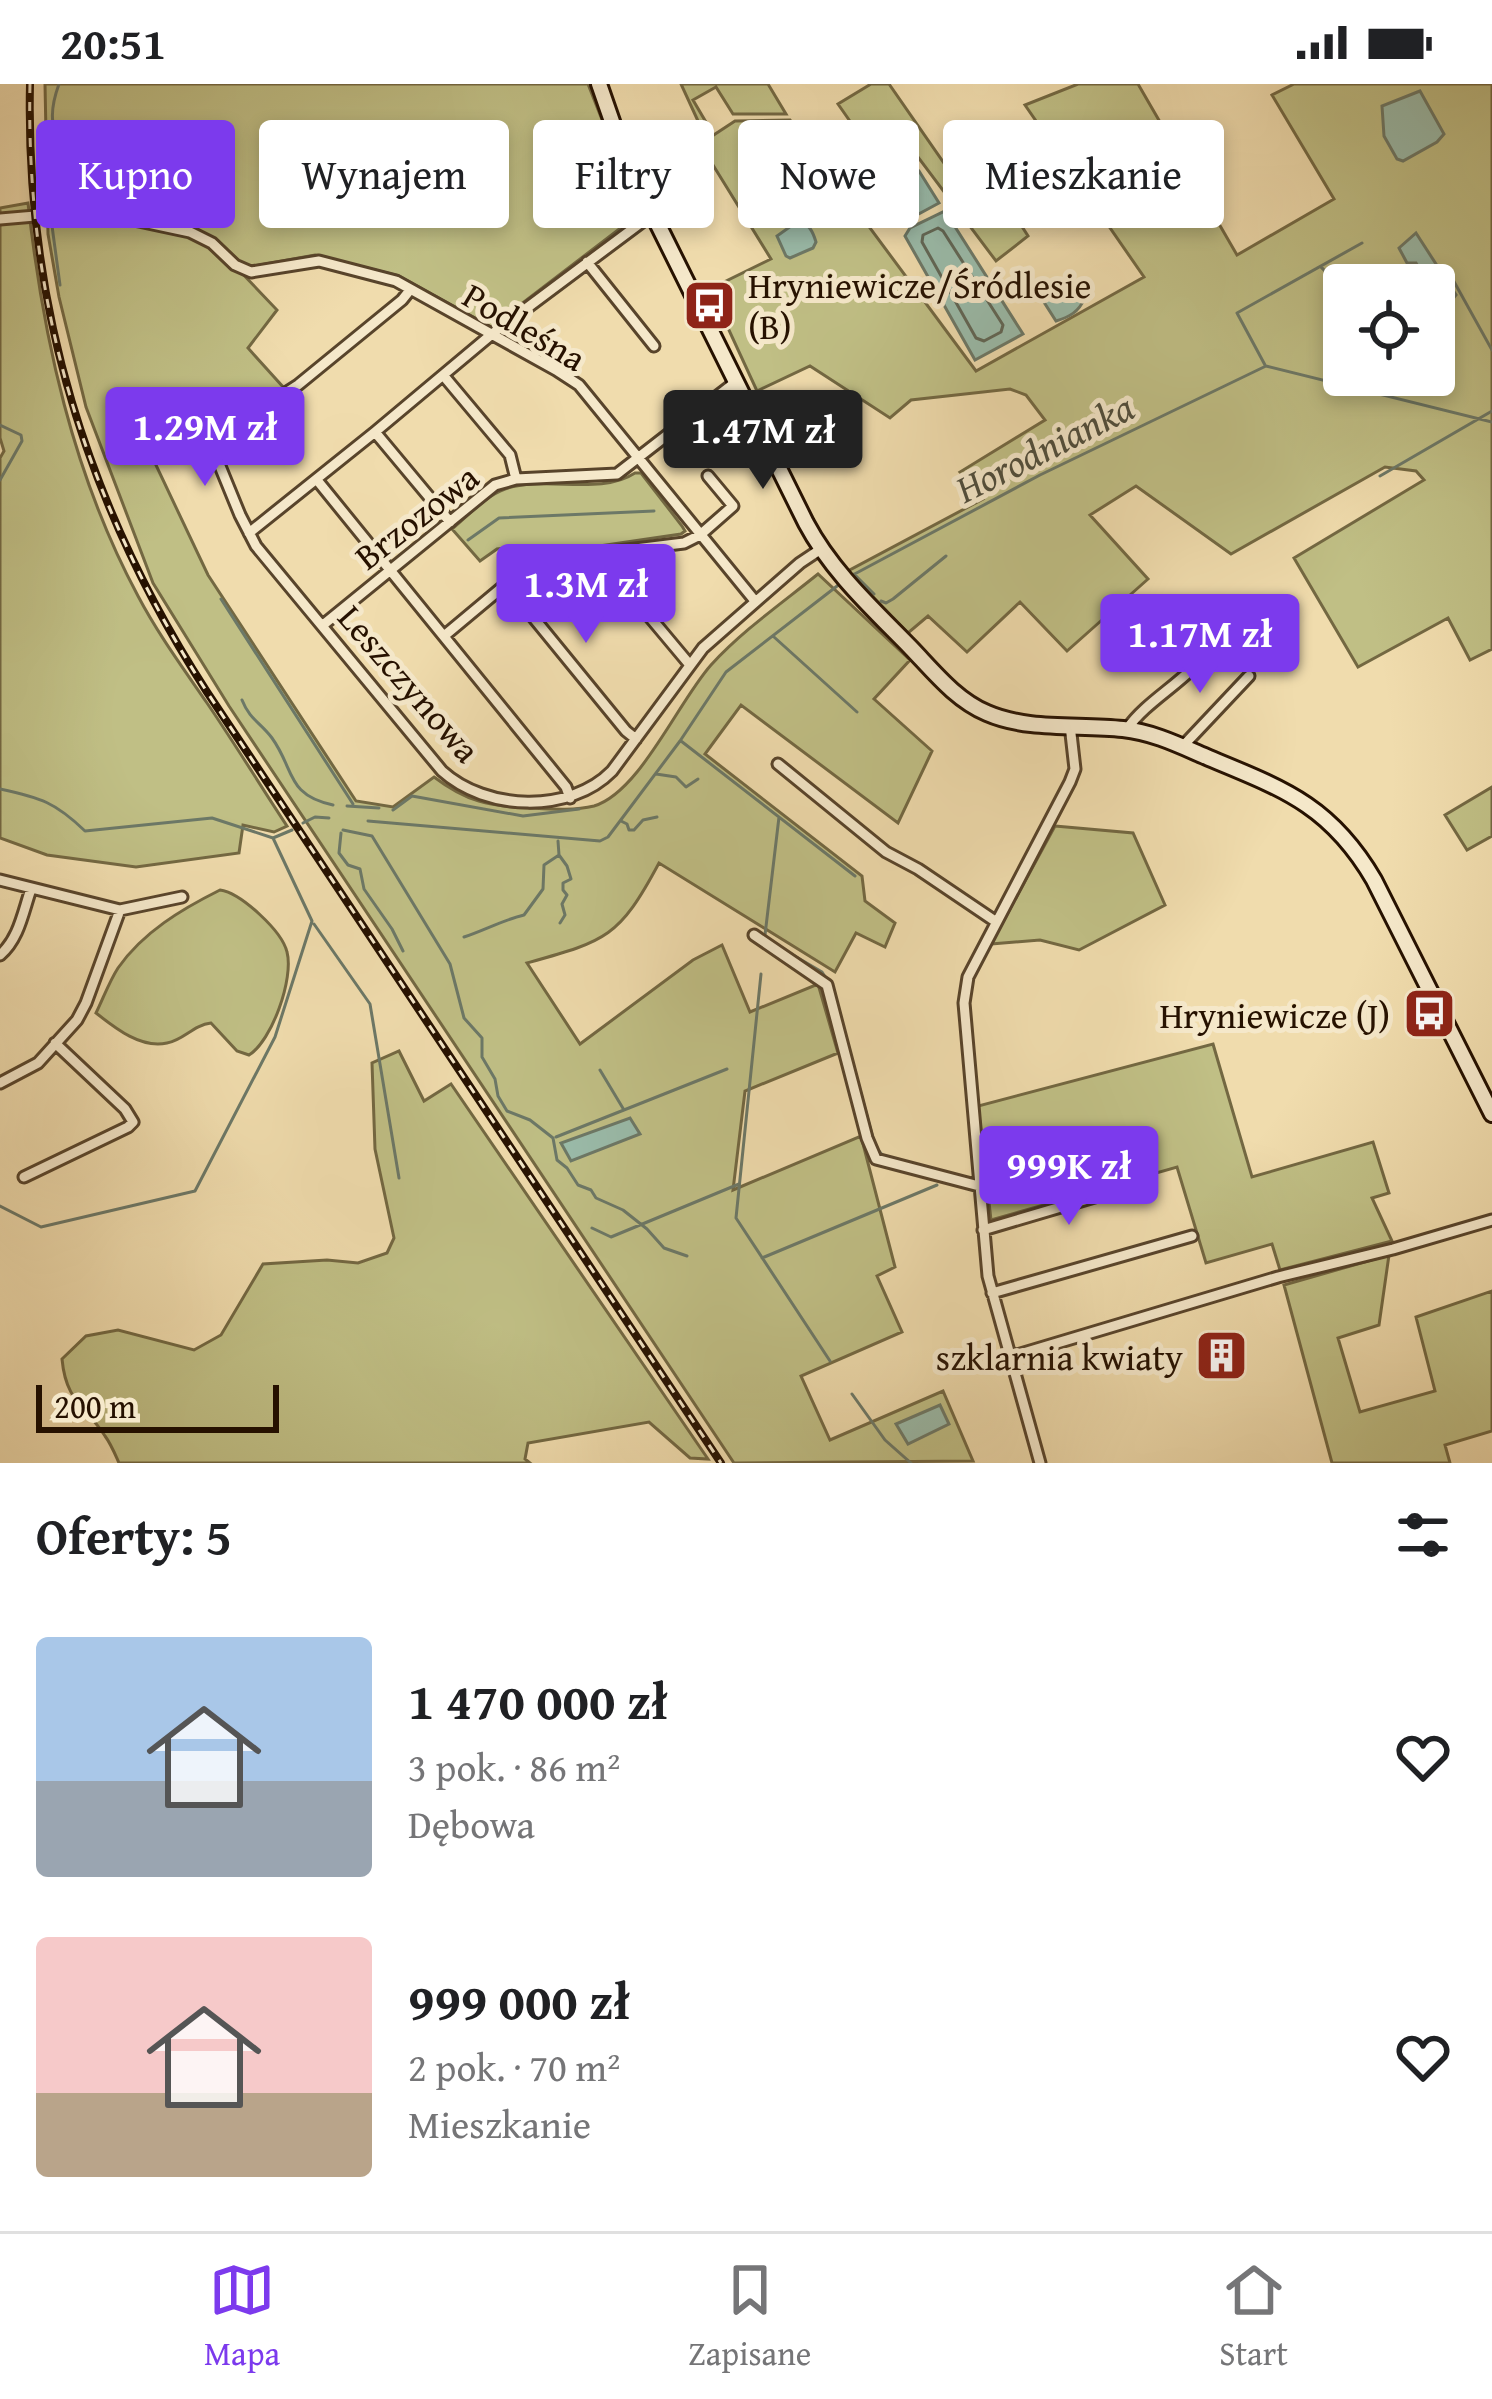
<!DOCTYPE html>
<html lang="pl">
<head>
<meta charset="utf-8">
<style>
	:root { --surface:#fff; --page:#f6f6f6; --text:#202124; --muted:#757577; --line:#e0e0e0; --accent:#7c3aed }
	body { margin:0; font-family:"Gentium Book Plus",serif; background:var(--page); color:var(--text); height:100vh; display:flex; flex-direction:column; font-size:45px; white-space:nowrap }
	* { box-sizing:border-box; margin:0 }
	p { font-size:39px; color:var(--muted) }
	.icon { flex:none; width:66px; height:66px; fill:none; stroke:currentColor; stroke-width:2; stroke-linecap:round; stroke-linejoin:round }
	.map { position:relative; height:1379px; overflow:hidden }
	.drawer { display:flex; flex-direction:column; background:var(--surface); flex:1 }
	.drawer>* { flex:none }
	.banner { position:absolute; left:36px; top:36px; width:1422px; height:108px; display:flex; gap:24px }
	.controls { position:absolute; left:1323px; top:180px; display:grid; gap:24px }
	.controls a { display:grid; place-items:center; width:132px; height:132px; border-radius:12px; background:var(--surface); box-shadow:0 6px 18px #0003; font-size:60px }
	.scale { position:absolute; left:36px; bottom:30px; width:243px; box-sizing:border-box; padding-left:12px; border:6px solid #261100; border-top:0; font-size:33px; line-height:42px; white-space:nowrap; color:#261100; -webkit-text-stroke:9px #f5e8ca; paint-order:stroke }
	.price { position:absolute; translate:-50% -102px; padding:0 27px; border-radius:12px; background:var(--accent); color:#fff; font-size:39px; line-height:78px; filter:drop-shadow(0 3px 6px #0008) }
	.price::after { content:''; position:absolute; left:50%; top:72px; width:36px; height:27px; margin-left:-18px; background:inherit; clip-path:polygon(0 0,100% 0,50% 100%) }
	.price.current { background:#222; color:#fff }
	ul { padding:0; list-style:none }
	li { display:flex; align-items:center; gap:36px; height:300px; padding:0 36px }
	li span { display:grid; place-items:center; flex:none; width:336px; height:240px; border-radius:12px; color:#555 }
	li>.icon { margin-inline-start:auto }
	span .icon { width:144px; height:144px; fill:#fffc; stroke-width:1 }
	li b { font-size:51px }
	h2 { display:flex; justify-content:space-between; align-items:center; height:144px; padding:0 36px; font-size:51px }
	.pill { padding:0 42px; border-radius:12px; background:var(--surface); box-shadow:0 6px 18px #0003; font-size:42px; line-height:108px }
	.pill.current { background:var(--accent); color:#fff }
	.status { display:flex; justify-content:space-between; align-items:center; height:84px; padding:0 60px; background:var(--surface); direction:ltr }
	.status svg { height:33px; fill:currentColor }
	.tab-bar { display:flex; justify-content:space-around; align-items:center; height:168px; border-top:3px solid var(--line); background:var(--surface); font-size:33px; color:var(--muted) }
	.tab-bar a { display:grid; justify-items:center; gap:6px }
	.tab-bar .current { color:var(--accent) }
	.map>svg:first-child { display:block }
	.green { fill:#c0bf85; stroke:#736842; stroke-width:3; fill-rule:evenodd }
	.water { fill:#9abcab; stroke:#6c7867; stroke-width:3 }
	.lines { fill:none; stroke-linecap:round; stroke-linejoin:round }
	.shore { stroke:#606656; stroke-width:3 }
	.stream { stroke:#6c7867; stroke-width:3 }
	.street-casing { stroke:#58442b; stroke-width:15 }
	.secondary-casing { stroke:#261100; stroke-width:20 }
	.street { stroke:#f5e8ca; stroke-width:9 }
	.secondary { stroke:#f5e8ca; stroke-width:14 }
	.rail-casing { stroke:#261100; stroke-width:8 }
	.rail { stroke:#f5e8ca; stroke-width:3; stroke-dasharray:9; stroke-linecap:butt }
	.labels { text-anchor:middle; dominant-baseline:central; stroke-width:10; stroke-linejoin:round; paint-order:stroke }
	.poi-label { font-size:36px; fill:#261100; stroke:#f5e8ca; text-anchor:end }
	.street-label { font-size:36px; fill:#261100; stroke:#f5e8ca }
	.water-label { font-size:39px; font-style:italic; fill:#4f4d3c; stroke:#f5e8ca }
</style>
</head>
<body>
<div class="status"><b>20:51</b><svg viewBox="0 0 49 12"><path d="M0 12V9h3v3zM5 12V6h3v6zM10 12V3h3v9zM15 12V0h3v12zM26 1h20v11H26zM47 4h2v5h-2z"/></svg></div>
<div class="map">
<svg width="1492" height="1379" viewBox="0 0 1492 1379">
	<rect width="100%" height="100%" fill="#f0dcad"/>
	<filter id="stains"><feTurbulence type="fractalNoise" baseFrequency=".00167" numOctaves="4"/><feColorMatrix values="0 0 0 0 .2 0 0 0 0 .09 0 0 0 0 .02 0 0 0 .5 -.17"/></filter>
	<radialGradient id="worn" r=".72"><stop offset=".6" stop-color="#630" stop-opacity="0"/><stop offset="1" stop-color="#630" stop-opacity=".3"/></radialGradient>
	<!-- green -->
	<path class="green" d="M45,0H588L639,130L491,243L399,192L315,171L238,185L277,226L248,264L284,304L146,360L208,491L356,717L393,723L434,693C467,718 489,722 529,724C549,725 574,727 594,722C640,708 678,618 711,581C742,547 782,519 818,490L910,576L874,615L932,667L898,739L741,621L705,670L862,792L865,817L895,839L885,863L856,849L835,888L659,779C619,854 606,857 527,879L580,960L693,876L722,861L750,928L818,900L838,969L745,1007L733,1106L861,1052L895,1183L877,1192L902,1248L801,1292L830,1356L943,1307L973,1377L734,1379L229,622L153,499L86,323L59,213L48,150Z
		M681,0H768L786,30H733L716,3L693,16L710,45L704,50Z
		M871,0H889L978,128L995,138L1012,127L1028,152L996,177L900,49L868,63L838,20Z
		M1078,0H1138L1237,171L1334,115L1272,11L1294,0H1492V565L1470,576L1448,534L1358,583L1294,474L1424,396L1416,387L1385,383L1231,470L1136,402L1090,431L1148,495L1067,567L1020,518L967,568L928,532L908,549L848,487L983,415L960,388L1045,336L1026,311L1010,305L911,316L890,334L810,282L757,307L710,205L771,175L700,60L735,37L790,36L976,287L1144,193L1025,21ZM1344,201H1434V291H1344Z
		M28,119C43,254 73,391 138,512C158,550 183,584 207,619C235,660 260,701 287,742L274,748L243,741L239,769L136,783L47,771L0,754V374L4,367L0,354V124Z
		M635,389H641L682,442L685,447L681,450L545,470L519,478L504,464L497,465L480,477L452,445C468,432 485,412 505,405C544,391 600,412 635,389Z
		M1492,703V752L1467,766L1445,731Z
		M1055,742L1133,749L1165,821L1079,866L1040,856L991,860Z
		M220,806C241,809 282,847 287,868C294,894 272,957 249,971L237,967L211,939C193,941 184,956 167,959C141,965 115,944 96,929C103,915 109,898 118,884C143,848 182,825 220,806Z
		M1213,960L1252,1093L1373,1058L1389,1109L1372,1114L1392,1157L1280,1186L1272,1160L1206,1179L1177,1083L991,1136L978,1022Z
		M399,967L424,1017L451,1000L708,1375L690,1374L649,1338L528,1359L525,1375L530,1379H119C115,1370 111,1360 105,1352C85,1321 66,1318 62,1275L86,1252L118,1246L194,1266L221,1251L263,1180L327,1176L358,1179L387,1169L394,1154L375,1065L372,979Z
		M1389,1171L1379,1241L1338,1254L1360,1328L1435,1307L1416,1233L1492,1207V1347L1445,1361L1450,1379H1332L1284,1201Z"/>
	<!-- water -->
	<path class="water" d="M1420,7L1444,50L1437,58L1403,77L1397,75L1384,52L1382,22Z
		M1012,64L1038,102L995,132L969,94Z
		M919,87L939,119L902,139L881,100Z
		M945,127L1023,250L975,276L905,152L910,144Z
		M798,137C809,139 813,148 816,158L813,164L790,174L786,172L777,152Z
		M1416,149L1456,211L1448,221L1443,213L1437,214L1434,201H1429L1416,179H1407L1399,164Z
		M1072,200L1077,201L1084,215C1079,228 1069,233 1056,237L1042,215Z
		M630,1034L640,1050L571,1077L561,1059Z
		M940,1321L949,1340L908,1360L896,1340Z"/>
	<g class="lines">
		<!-- shore -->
		<path class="shore" d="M938,144L943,147L1003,241L1001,248L984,257L976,254L922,158L923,151Z"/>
		<!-- stream -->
		<path class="stream" d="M50,119C50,101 54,86 57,69C59,58 54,49 53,39C51,27 55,11 59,0
			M52,142L60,201
			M1321,183C1334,194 1335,207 1344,221
			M1447,185L1492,266
			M1265,281L1237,229L1362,159
			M0,341L21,351L22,357L0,396
			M1380,392L1492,327
			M468,456L499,434L654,427
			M854,490L874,510
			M849,493L1040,391L1266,282L1492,338
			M221,515L353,720
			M881,517L886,519L893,515L946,472
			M774,553L857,628
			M242,616C250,636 260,638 272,654C295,686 286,711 333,721
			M681,657L855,792
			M656,690L676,693L686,703L698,695
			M0,705C41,714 55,718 85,747L212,734L273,754L292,746
			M347,722L379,724
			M393,726L412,712L523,732L579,725
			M368,737L600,757L608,753L680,657L726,588L841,499
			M621,737L627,740L629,746H634L643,736L657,733
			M303,739L315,733L329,734
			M343,746L372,752L450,880L464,934L482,954V973L495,995L498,1012L507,1027L530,1036L553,1054L557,1076L567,1084L578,1101L591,1106L596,1114L623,1126L647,1145L664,1164L687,1172
			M341,749L339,769L348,781L360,785L364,805L392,845L403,867
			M559,771L567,782L571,795L563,799V806L567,811L562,820L565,831L560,839
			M314,840L370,920L399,1094
			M765,851L779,733
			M464,853C485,846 503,836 524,831L543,805L544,781L559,771L558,757
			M781,864L822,888L833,905L875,1062L883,1072L911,1079
			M761,890L736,1134L830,1277
			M600,986L624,1026
			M556,1053L727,985
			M0,1122L41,1143L195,1107L275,953L312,837L273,754
			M592,1144L611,1153L739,1100
			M762,1174L937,1101
			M852,1310L885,1356L911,1379"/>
		<defs>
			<path id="street" d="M0,135L82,128L101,129L190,148L212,159L235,181L251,188L319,177L396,197L556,286L579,301L755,517
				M587,178L654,262
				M443,291L510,371L516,395
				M204,343L240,431L256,462L442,687C486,727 570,730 612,687L703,564L800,479L821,465
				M375,348L450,438
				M159,361L284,310L298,301L402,216L410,206
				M317,396L566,703L570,714
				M249,449L375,348L492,250L654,129
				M604,470L608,483L690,581
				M506,500L626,647L636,655
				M323,541L495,401L516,395L617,390L737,297
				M444,552L529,481L545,476L684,459L700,451L733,422L708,392
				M1127,645C1150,612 1195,594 1213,557L1183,522
				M1183,662L1249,592
				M778,680L886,768L918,785L995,837
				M0,796L120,826L182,813
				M754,851L827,901L867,1054L876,1075L979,1102
				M0,871C19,855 23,828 31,805
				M0,999L38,979L77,936L86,919L120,826
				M24,1093L128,1043L133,1038L125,1025L55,959
				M983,1146L1142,1099
				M992,1209L1192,1152
				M1010,1273L1278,1193L1393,1165L1492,1136
				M1040,1379L988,1192L964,919L968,893L1070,698L1075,685L1070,641"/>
			<path id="secondary" d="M599,0L624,72L806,439C832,488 873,525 911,564C934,588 956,616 987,629C1028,647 1079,640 1123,645C1153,648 1181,662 1209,674C1284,705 1331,722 1374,796L1492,1030"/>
		</defs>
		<!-- street casing -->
		<use href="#street" class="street-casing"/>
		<!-- secondary casing -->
		<use href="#secondary" class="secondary-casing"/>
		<!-- street -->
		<use href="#street" class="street"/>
		<!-- secondary -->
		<use href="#secondary" class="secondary"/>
		<defs>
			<path id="rail" d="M30,0C25,222 87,422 207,608L721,1379"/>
		</defs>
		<!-- rail casing -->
		<use href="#rail" class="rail-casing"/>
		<!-- rail -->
		<use href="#rail" class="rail"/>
	</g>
	<!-- icons -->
	<defs>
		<symbol id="bus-square" viewBox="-11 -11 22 22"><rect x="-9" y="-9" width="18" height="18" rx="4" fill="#8f2418" stroke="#f5e8ca"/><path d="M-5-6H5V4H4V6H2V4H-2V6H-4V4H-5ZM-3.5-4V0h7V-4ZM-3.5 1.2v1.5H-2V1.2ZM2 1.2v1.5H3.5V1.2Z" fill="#fff"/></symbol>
		<symbol id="building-square" viewBox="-11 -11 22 22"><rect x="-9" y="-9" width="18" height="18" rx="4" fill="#8f2418" stroke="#f5e8ca"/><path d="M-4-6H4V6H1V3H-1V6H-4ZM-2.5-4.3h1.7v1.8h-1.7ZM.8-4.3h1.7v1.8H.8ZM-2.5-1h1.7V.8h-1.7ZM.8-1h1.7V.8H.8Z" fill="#fff"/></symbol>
	</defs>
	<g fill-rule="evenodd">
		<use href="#bus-square" x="680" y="192" width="59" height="59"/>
		<use href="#bus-square" x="1400" y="900" width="59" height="59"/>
		<use href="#building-square" x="1192" y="1242" width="59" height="59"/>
	</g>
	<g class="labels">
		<!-- poi labels -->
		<g class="poi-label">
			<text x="748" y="200" text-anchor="start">Hryniewicze/Śródlesie<tspan x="748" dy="41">(B)</tspan></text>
			<text x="1390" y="930">Hryniewicze (J)</text>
			<text x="1183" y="1272">szklarnia kwiaty</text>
		</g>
		<!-- street labels -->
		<g class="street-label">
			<text transform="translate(525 242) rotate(31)">Podleśna</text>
			<text transform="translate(416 432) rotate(-38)">Brzozowa</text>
			<text transform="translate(410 599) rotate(49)">Leszczynowa</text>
		</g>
		<!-- water labels -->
		<g class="water-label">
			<text transform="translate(1044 363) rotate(-27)">Horodnianka</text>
		</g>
	</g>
	<rect width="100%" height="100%" filter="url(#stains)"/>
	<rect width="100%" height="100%" fill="url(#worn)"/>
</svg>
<div class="controls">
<a><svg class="icon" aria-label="locate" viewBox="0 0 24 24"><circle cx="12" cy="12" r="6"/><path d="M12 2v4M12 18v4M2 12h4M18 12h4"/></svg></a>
</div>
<div class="scale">200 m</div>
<b class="price" style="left:205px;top:405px">1.29M zł</b>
<b class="price current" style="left:763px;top:408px">1.47M zł</b>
<b class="price" style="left:586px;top:562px">1.3M zł</b>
<b class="price" style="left:1200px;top:612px">1.17M zł</b>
<b class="price" style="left:1069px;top:1144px">999K zł</b>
<div class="banner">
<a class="pill current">Kupno</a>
<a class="pill">Wynajem</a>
<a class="pill">Filtry</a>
<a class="pill">Nowe</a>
<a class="pill">Mieszkanie</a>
</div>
</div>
<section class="drawer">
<h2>Oferty: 5<svg class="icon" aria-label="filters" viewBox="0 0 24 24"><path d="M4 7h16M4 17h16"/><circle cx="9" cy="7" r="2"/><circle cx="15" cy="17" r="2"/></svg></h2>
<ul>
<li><span style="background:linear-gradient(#a9c7e8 60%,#9aa5b1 0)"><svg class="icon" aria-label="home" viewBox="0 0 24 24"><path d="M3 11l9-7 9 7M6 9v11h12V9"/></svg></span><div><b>1 470 000 zł</b><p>3 pok. · 86 m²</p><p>Dębowa</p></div><svg class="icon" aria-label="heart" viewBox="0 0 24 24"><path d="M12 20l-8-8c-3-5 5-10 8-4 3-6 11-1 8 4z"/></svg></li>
<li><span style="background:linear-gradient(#f6c9c9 65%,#b9a48a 0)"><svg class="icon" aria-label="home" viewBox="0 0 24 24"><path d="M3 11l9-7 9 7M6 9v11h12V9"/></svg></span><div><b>999 000 zł</b><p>2 pok. · 70 m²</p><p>Mieszkanie</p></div><svg class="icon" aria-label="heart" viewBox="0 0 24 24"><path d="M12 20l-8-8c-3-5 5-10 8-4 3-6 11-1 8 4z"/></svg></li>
</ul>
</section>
<nav class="tab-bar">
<a class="current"><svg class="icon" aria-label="map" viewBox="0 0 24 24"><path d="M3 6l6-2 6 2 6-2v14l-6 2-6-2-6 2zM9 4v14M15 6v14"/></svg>Mapa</a>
<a><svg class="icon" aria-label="saved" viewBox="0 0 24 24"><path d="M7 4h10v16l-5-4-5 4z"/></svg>Zapisane</a>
<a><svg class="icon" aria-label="home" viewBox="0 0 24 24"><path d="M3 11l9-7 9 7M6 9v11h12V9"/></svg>Start</a>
</nav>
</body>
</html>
